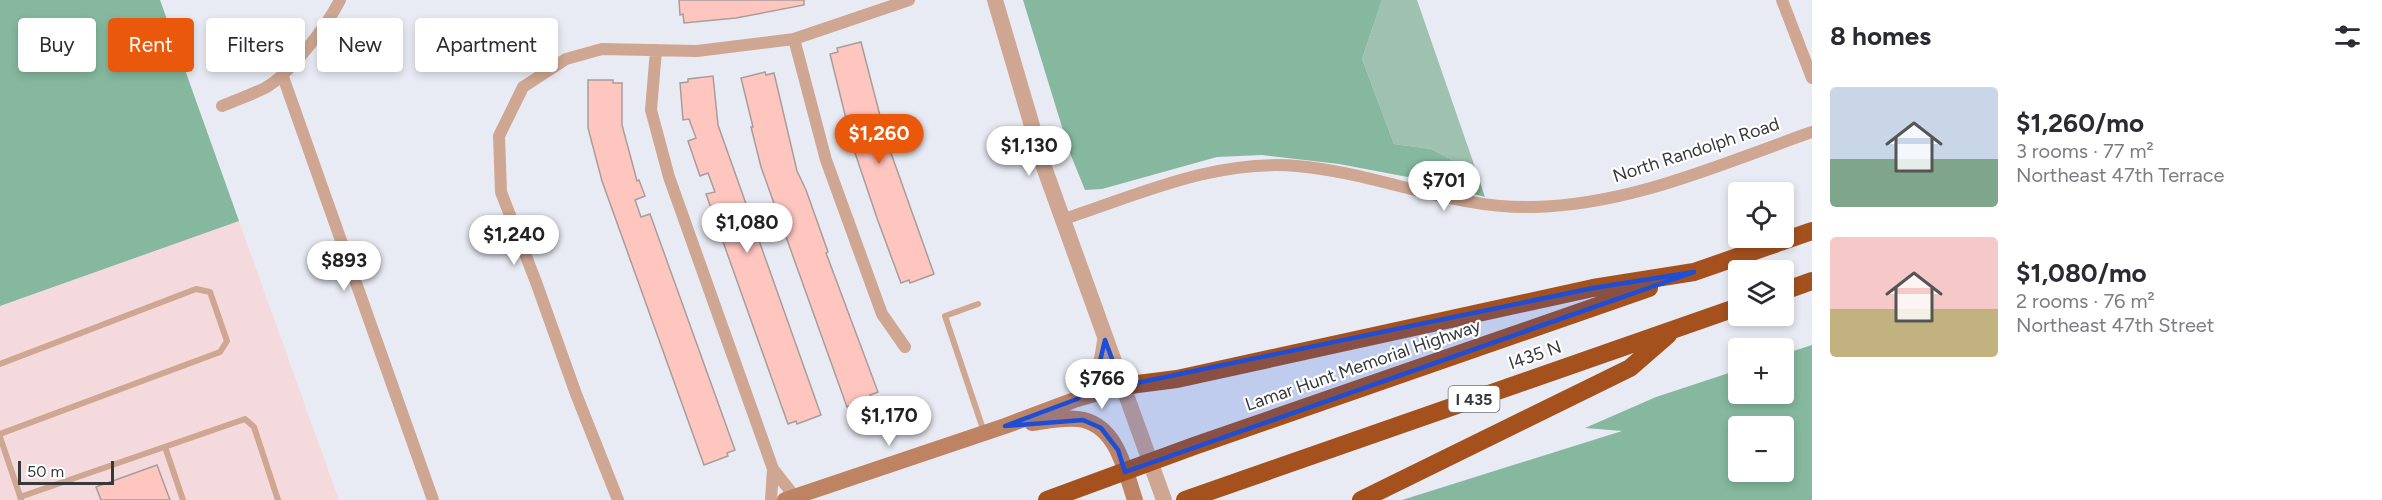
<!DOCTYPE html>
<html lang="en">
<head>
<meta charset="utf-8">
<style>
	:root { --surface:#fff; --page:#f7f7f7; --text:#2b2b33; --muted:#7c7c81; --accent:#ea580c }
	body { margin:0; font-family:Figtree,sans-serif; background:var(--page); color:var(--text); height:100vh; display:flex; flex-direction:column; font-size:22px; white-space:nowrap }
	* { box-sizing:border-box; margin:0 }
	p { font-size:20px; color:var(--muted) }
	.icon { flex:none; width:33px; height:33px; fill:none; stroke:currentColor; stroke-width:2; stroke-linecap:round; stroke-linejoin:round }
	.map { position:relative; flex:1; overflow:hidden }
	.details { display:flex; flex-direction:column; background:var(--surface); width:570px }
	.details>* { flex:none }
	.hud { position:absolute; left:18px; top:18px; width:570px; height:54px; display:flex; gap:12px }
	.tools { position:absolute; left:1728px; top:182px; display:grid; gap:12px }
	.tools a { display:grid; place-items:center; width:66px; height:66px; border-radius:6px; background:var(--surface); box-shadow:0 3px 9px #0003; font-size:30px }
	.scale { position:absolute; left:18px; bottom:15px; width:96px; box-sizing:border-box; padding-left:6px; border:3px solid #37383b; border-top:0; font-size:16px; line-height:21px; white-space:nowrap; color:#37383b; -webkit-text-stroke:4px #fff; paint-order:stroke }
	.price { position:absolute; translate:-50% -51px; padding:0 14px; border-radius:21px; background:#fff; color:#222; font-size:20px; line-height:39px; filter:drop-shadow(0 2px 3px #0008) }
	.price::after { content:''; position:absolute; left:50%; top:36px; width:18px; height:14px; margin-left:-9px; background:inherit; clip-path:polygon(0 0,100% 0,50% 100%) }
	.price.on { background:var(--accent); color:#fff }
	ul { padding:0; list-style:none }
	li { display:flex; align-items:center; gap:18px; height:150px; padding:0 18px }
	li span { display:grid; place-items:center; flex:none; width:168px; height:120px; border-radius:6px; color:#555 }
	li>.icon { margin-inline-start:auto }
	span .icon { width:72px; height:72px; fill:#fffc; stroke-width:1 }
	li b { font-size:26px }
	h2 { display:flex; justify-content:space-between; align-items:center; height:72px; padding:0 18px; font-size:26px }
	.chip { padding:0 21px; border-radius:6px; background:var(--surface); box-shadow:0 3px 9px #0003; font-size:21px; line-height:54px }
	.chip.on { background:var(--accent); color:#fff }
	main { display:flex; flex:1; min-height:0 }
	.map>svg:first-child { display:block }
	.commercial { fill:#f4dadd }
	.green { fill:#9ec1b0 }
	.forest { fill:#85b89f; fill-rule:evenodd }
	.building { fill:#ffc6c0; stroke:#a79d9b; stroke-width:1.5 }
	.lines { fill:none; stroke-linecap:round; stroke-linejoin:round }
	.service { stroke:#cea691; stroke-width:6 }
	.minor { stroke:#cea691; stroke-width:12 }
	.tertiary { stroke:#cea691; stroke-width:16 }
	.secondary { stroke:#be8363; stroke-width:16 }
	.motorway { stroke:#a4511e; stroke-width:18 }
	.marked { fill:#1d4ed8; fill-opacity:0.2; stroke:#1d4ed8; stroke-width:4.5; stroke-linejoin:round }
	.labels { text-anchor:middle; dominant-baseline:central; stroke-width:4.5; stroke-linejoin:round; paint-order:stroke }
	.shield { fill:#fff; stroke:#737476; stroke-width:1.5 }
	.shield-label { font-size:16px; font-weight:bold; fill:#37383b }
	.street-label { font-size:18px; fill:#37383b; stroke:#fff }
</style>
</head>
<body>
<main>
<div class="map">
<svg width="1812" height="500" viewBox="0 0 1812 500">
	<rect width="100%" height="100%" fill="#e9ebf4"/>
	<!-- commercial -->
	<path class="commercial" d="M239,221L339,500H0V306Z"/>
	<!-- green -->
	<path class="green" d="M1382,0H1417L1477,173L1431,149L1394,144L1362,59Z"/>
	<!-- forest -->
	<path class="forest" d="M0,0H160L239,221L0,306Z
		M1023,0H1382L1362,59L1394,144L1431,149L1477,173L1485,197L1413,178L1339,164L1262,155L1217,157L1102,189L1085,190L1070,153Z
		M1812,345V500H1402L1622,431L1585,428L1656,397L1738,370V393H1784V354ZM1738,426H1784V471H1738Z"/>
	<!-- building -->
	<path class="building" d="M679,0H804V5L736,18L684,23L683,14L680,15Z
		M861,42L886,139L934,274L910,283L909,280L901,283L878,221L853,147L830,54L838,52L837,48Z
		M765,72L766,75L774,73L797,171L806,190L828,252L826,253L878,392L870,395L871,398L847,407L761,167L751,127H753L741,78Z
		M713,76L718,125L821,415L797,424L796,421L788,424L706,194L715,192L708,173L700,176L688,141L696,138L689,119L683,120L680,83L688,82V79Z
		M588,80H613V83H622V125L637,181L639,180L645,196L635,200L641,217L650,214L735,450L727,453L728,456L704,465L602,181L588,128Z
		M157,465L170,500H101L96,487Z"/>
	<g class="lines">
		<!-- service -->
		<path class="service" d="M978,304L945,316L984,432
			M0,364L196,289L210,292L227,341L220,352L0,434
			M0,437L21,499
			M165,447L183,500
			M20,497L245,419L254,427L278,500"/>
		<!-- minor -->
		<path class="minor" d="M1782,0L1812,78
			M794,39L826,160L882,314L905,347
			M656,50L651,110L669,177L773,469L795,497
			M282,74L433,500
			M222,106C236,100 251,95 265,88C290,74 327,26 340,0
			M1064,219C1140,194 1215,159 1297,166C1377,173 1452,209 1533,207C1631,205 1721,164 1812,132
			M618,500L576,394L536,282L501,192L499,136L523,87L566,59L602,49L697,51L794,39L909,0
			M771,500L773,469"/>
		<!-- tertiary -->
		<path class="tertiary" d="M995,0L1045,170L1164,500
			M1077,399C1100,377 1100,373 1105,341"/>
		<!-- secondary -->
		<path class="secondary" d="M1032,423C1047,421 1068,416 1084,420C1118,429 1125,471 1135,500
			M785,500L1005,426L1077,399L1122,386"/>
		<!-- motorway -->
		<path class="motorway" d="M1784,291L1812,281
			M1122,386L1177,379L1593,288L1694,272L1812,231
			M1047,500L1194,446L1649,288
			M1185,500L1738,307
			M1361,500L1630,368L1668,335"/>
	</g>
	<!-- marked area -->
	<path class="marked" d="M1694,272L1125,472L1118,450L1101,428L1083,420L1005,426L1077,399L1095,382L1105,340L1122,386L1593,288Z"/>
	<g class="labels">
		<!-- shield labels -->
		<rect class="shield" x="1448.5" y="386" width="51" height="26" rx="4.5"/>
		<g class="shield-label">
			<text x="1474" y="399">I 435</text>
		</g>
		<!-- street labels -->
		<g class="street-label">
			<text transform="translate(1696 150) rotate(-18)">North Randolph Road</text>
			<text transform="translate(1535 355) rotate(-19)">I435 N</text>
			<text transform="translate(1363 365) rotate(-19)">Lamar Hunt Memorial Highway</text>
		</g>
	</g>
</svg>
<div class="tools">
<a><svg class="icon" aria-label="locate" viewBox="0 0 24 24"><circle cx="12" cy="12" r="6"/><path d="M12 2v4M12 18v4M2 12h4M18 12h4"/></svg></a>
<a><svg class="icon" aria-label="layers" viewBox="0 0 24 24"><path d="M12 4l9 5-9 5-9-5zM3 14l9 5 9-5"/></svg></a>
<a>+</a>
<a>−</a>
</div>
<div class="scale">50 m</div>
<b class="price on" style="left:879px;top:165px">$1,260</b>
<b class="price" style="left:1029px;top:177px">$1,130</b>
<b class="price" style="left:1444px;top:212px">$701</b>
<b class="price" style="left:747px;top:254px">$1,080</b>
<b class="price" style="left:514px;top:266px">$1,240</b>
<b class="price" style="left:344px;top:292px">$893</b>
<b class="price" style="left:1102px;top:410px">$766</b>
<b class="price" style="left:889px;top:447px">$1,170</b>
<div class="hud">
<a class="chip">Buy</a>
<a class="chip on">Rent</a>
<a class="chip">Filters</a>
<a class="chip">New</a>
<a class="chip">Apartment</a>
</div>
</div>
<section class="details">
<h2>8 homes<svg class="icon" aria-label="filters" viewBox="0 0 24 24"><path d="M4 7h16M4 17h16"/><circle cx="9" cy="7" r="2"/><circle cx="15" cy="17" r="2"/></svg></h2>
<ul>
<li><span style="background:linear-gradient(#c9d6e8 60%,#7fa58c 0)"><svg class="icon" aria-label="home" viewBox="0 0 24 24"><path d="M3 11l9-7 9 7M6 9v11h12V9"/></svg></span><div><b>$1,260/mo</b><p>3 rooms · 77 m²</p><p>Northeast 47th Terrace</p></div></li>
<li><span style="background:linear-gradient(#f6c9c9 60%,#c2b280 0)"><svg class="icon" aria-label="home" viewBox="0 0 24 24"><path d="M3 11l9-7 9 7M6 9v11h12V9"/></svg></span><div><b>$1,080/mo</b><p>2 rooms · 76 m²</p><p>Northeast 47th Street</p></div></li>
</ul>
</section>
</main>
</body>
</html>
